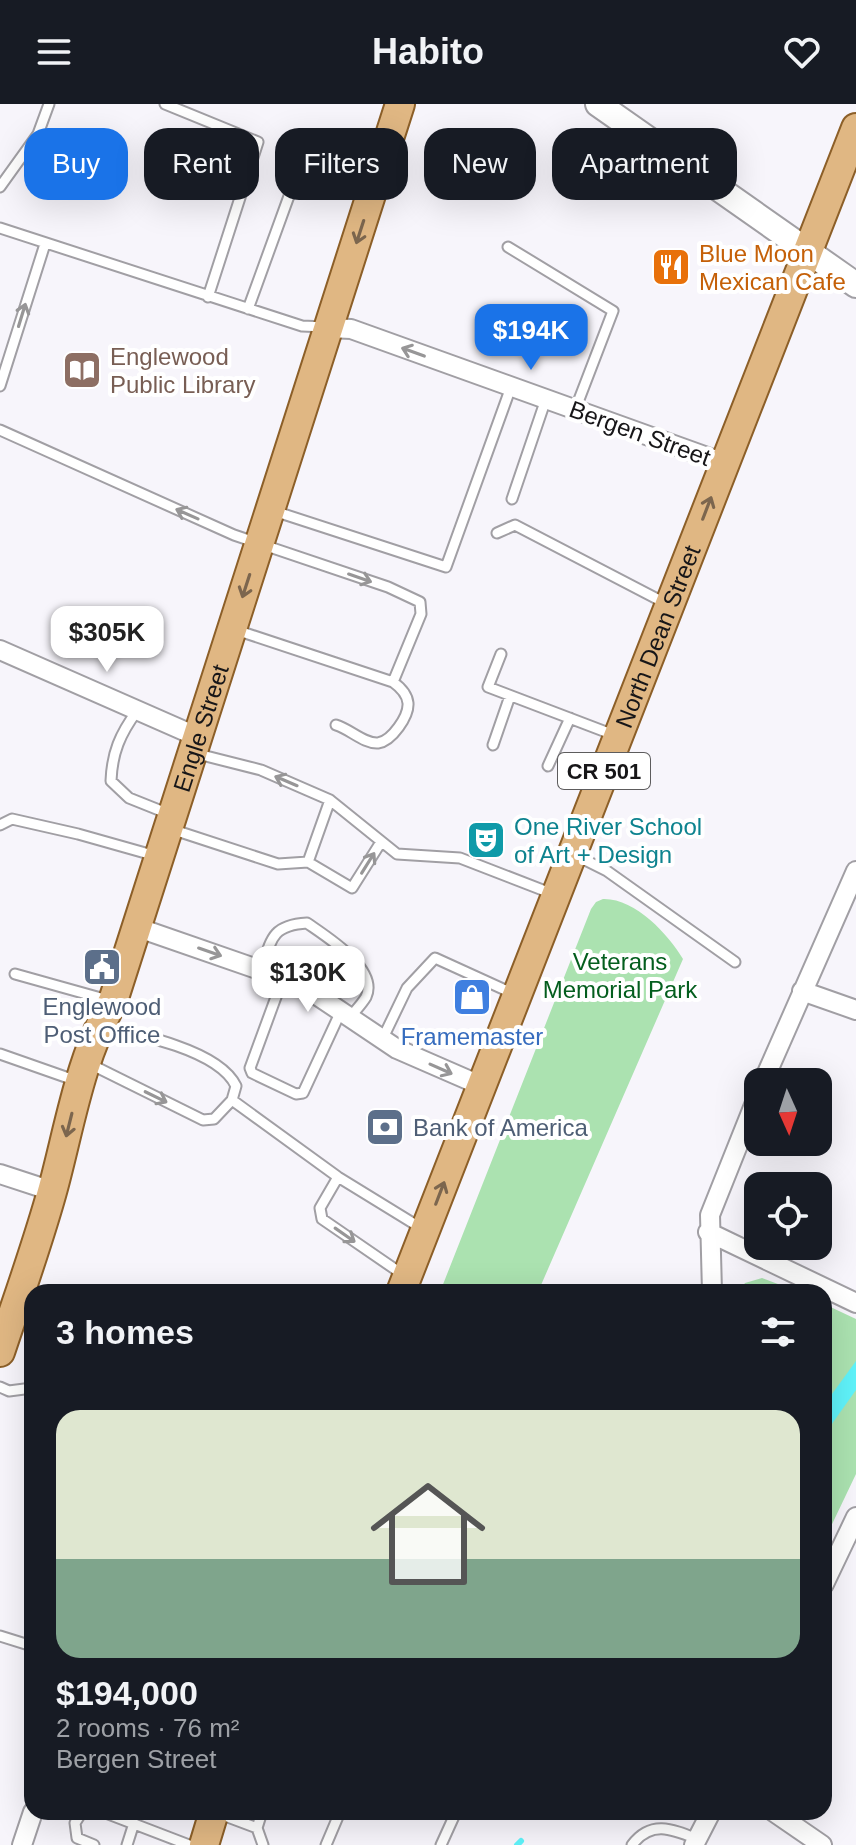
<!DOCTYPE html>
<html lang="en">
<head>
<meta charset="utf-8">
<style>
	:root { --surface:#171b24; --page:#242831; --text:#f1f3f6; --muted:#9ea1a6; --line:#363941; --accent:#1a73e8 }
	body { margin:0; font-family:Helvetica,sans-serif; background:var(--page); color:var(--text); height:100vh; display:flex; flex-direction:column; font-size:30px; white-space:nowrap }
	* { box-sizing:border-box; margin:0 }
	p { font-size:26px; color:var(--muted) }
	.icon { flex:none; width:44px; height:44px; fill:none; stroke:currentColor; stroke-width:2; stroke-linecap:round; stroke-linejoin:round }
	.map { position:relative; flex:1; overflow:hidden }
	.drawer { position:absolute; left:24px; top:1180px; width:808px; height:536px; display:flex; flex-direction:column; background:var(--surface); border-radius:24px; box-shadow:0 8px 32px #0002 }
	.drawer>* { flex:none }
	.guide { position:absolute; left:24px; top:24px; width:808px; height:72px; display:flex; gap:16px }
	.needle { width:52px; rotate:177deg }
	.tools { position:absolute; left:744px; top:964px; display:grid; gap:16px }
	.tools a { display:grid; place-items:center; width:88px; height:88px; border-radius:16px; background:var(--surface); box-shadow:0 8px 32px #0002; font-size:40px }
	.price { position:absolute; translate:-50% -68px; padding:0 18px; border-radius:16px; background:#fff; color:#222; font-size:26px; line-height:52px; filter:drop-shadow(0 2px 4px #0008) }
	.price::after { content:''; position:absolute; left:50%; top:48px; width:24px; height:18px; margin-left:-12px; background:inherit; clip-path:polygon(0 0,100% 0,50% 100%) }
	.price.selected { background:var(--accent); color:#fff }
	ul { padding:0; list-style:none }
	li { display:grid; align-content:center; gap:16px; height:424px; padding:0 32px }
	li+li { border-top:2px solid var(--line) }
	li span { display:grid; place-items:center; height:248px; border-radius:24px; color:#555 }
	li>.icon { margin-inline-start:auto }
	span .icon { width:144px; height:144px; fill:#fffc; stroke-width:1 }
	li b { font-size:34px }
	h2 { display:flex; justify-content:space-between; align-items:center; height:96px; padding:0 32px; font-size:34px }
	.pill { padding:0 28px; border-radius:24px; background:var(--surface); box-shadow:0 8px 32px #0002; font-size:28px; line-height:72px }
	.pill.selected { background:var(--accent); color:#fff }
	header { display:flex; justify-content:space-between; align-items:center; height:104px; padding:0 32px; background:var(--surface); font-size:36px; font-weight:700 }
	.map>svg:first-child { display:block }
	.green { fill:#abe2b0 }
	.water { fill:#5ff2f9 }
	.lines { fill:none; stroke-linecap:round; stroke-linejoin:round }
	.stream { stroke:#5ff2f9; stroke-width:6 }
	.service-casing { stroke:#a19fa4; stroke-width:13 }
	.minor-casing { stroke:#a19fa4; stroke-width:22 }
	.secondary-casing { stroke:#a19fa4; stroke-width:28 }
	.primary-casing { stroke:#8c5f28; stroke-width:32 }
	.service { stroke:#fff; stroke-width:9 }
	.minor { stroke:#fff; stroke-width:18 }
	.secondary { stroke:#fff; stroke-width:24 }
	.primary { stroke:#e0b783; stroke-width:28 }
	.oneway { stroke:#7c664e }
	.oneway2 { stroke:#979697 }
	.labels { text-anchor:middle; dominant-baseline:central; stroke-width:8; stroke-linejoin:round; paint-order:stroke }
	.shield { fill:#fff; stroke:#5d5c5d; stroke-width:2 }
	.shield-label { font-size:22px; font-weight:bold; fill:#171618 }
	.food-label { font-size:24px; fill:#c56008; stroke:#fff; text-anchor:start }
	.education-label { font-size:24px; fill:#785e54; stroke:#fff; text-anchor:start }
	.street-label { font-size:24px; fill:#171618; stroke:#fff }
	.culture-label { font-size:24px; fill:#0d838f; stroke:#fff; text-anchor:start }
	.park-label { font-size:24px; fill:#045e1e; stroke:#fff }
	.service-label { font-size:24px; fill:#4e5e75; stroke:#fff }
	.shop-label { font-size:24px; fill:#366cbe; stroke:#fff }
</style>
</head>
<body>
<header><svg class="icon" aria-label="menu" viewBox="0 0 24 24"><path d="M4 6h16M4 12h16M4 18h16"/></svg>Habito<svg class="icon" aria-label="heart" viewBox="0 0 24 24"><path d="M12 20l-8-8c-3-5 5-10 8-4 3-6 11-1 8 4z"/></svg></header>
<div class="map">
<svg width="856" height="1741" viewBox="0 0 856 1741">
	<rect width="100%" height="100%" fill="#f7f5fb"/>
	<!-- green -->
	<path class="green" d="M603,795C635,794 668,830 683,855L538,1188H440L591,805L596,798Z
		M762,1174L799,1188H739L745,1179Z
		M824,1200L856,1215V1370L824,1437Z"/>
	<!-- water -->
	<path class="water" d="M856,1257V1286L824,1331V1301Z"/>
	<g class="lines">
		<!-- stream -->
		<path class="stream" d="M517,1741L521,1737"/>
		<defs>
			<path id="service" d="M165,0L258,38L208,193
				M0,83L38,30L49,0
				M0,124L302,222L325,223
				M508,143L613,207L575,306
				M248,205L297,70
				M0,282L45,140
				M0,326L234,431L388,483L420,498L421,510L393,578
				M512,395L546,295
				M274,407L446,463L511,283
				M497,429L515,421L665,499
				M236,526L393,578C400,583 407,589 408,599C409,612 392,637 378,639C364,640 350,625 336,621
				M501,550L488,583L614,631
				M137,607C120,630 112,649 111,677L129,694L169,710
				M493,641L510,592
				M194,649L261,666L330,696L397,750L460,754L553,790
				M548,662L570,614
				M0,721L12,715L78,730L156,752
				M171,725L278,760L308,758L330,696
				M575,751L607,767L735,858
				M308,758L352,784L381,738
				M262,865C271,835 272,821 307,819C327,833 379,865 366,893C362,900 355,907 350,913
				M15,870L108,896
				M283,874L250,964L252,969L296,990L303,989L341,907
				M382,936L407,884L435,854L514,890
				M0,950L77,977
				M90,960L203,1016L214,1015L232,996L236,982C219,946 138,930 102,923
				M232,996L338,1073L421,1124
				M338,1073L320,1104L322,1115L405,1172
				M0,1283L9,1287L32,1284
				M0,1532L32,1542
				M82,1708L75,1719L77,1734L94,1741
				M103,1708L189,1741
				M217,1709L257,1724L262,1708
				M257,1724L263,1741
				M127,1741L134,1719
				M326,1741L340,1708
				M441,1741L456,1708
				M632,1741C651,1716 672,1725 697,1735"/>
			<path id="minor" d="M329,224L351,225L724,359
				M0,546L198,633
				M136,823L283,874L315,890L397,945L482,982
				M802,887L856,906
				M763,978L856,767
				M0,1070L52,1087
				M708,1128L856,1199
				M712,1188L710,1111L758,991
				M824,1480L856,1413
				M774,1708L822,1741
				M22,1741L33,1708
				M694,1741L711,1708"/>
			<path id="secondary" d="M598,0L856,181"/>
			<g id="primary">
				<path id="s1" d="M401,1188L856,24"/>
				<path id="s2" d="M0,1248C18,1194 38,1139 53,1084C70,1021 80,954 113,897L400,0"/>
				<path d="M204,1741L214,1708"/>
			</g>
		</defs>
		<!-- service casing -->
		<use href="#service" class="service-casing"/>
		<!-- minor casing -->
		<use href="#minor" class="minor-casing"/>
		<!-- secondary casing -->
		<use href="#secondary" class="secondary-casing"/>
		<!-- primary casing -->
		<use href="#primary" class="primary-casing"/>
		<!-- service -->
		<use href="#service" class="service"/>
		<!-- minor -->
		<use href="#minor" class="minor"/>
		<!-- secondary -->
		<use href="#secondary" class="secondary"/>
		<!-- primary -->
		<use href="#primary" class="primary"/>
	</g>
	<!-- one-way arrows -->
	<defs><path id="oneway-shaft" d="M-6 0H5M1.5-3L5.5 0L1.5 3" fill="none" stroke-width="1.6" stroke-linecap="round" stroke-linejoin="round" transform="scale(2)"/></defs>
	<g class="oneway">
		<use href="#oneway-shaft" transform="translate(360 128) rotate(108)"/>
		<use href="#oneway-shaft" transform="translate(707 404) rotate(-69)"/>
		<use href="#oneway-shaft" transform="translate(246 482) rotate(108)"/>
		<use href="#oneway-shaft" transform="translate(69 1021) rotate(104)"/>
		<use href="#oneway-shaft" transform="translate(440 1089) rotate(-69)"/>
	</g>
	<g class="oneway2">
		<use href="#oneway-shaft" transform="translate(22 211) rotate(-73)"/>
		<use href="#oneway-shaft" transform="translate(413 248) rotate(-160)"/>
		<use href="#oneway-shaft" transform="translate(187 410) rotate(-156)"/>
		<use href="#oneway-shaft" transform="translate(360 474) rotate(19)"/>
		<use href="#oneway-shaft" transform="translate(286 677) rotate(-157)"/>
		<use href="#oneway-shaft" transform="translate(368 759) rotate(-58)"/>
		<use href="#oneway-shaft" transform="translate(210 848) rotate(19)"/>
		<use href="#oneway-shaft" transform="translate(441 965) rotate(24)"/>
		<use href="#oneway-shaft" transform="translate(156 993) rotate(26)"/>
		<use href="#oneway-shaft" transform="translate(345 1131) rotate(35)"/>
	</g>
	<!-- icons -->
	<defs>
		<symbol id="restaurant-square" viewBox="-11 -11 22 22"><rect x="-9" y="-9" width="18" height="18" rx="4" fill="#e8710a" stroke="#fff"/><path d="M-5-6h1v4h1v-4h1v4h1v-4h1v5L-1.5 .5V6h-2V.5L-5-1ZM5-6V6H3V1.5H1.5Q1.5-4 5-6Z" fill="#fff"/></symbol>
		<symbol id="library-square" viewBox="-11 -11 22 22"><rect x="-9" y="-9" width="18" height="18" rx="4" fill="#8d6e63" stroke="#fff"/><path d="M-6-4Q-3-5.5-.7-3.5V5Q-3 3-6 4ZM6-4Q3-5.5 .7-3.5V5Q3 3 6 4Z" fill="#fff"/></symbol>
		<symbol id="theatre-square" viewBox="-11 -11 22 22"><rect x="-9" y="-9" width="18" height="18" rx="4" fill="#0f9aa8" stroke="#fff"/><path d="M-5-5.5Q0-4 5-5.5V0Q5 5 0 6Q-5 5-5 0ZM-3.3-2.5H-1v1.5H-3.3ZM1-2.5H3.3v1.5H1ZM-2.8 1Q0 5.5 2.8 1Z" fill="#fff"/></symbol>
		<symbol id="civic-square" viewBox="-11 -11 22 22"><rect x="-9" y="-9" width="18" height="18" rx="4" fill="#5c6f8a" stroke="#fff"/><path d="M-.6-6.5H3V-4.5H.6V-3L4-1V1h2V6H-6V1h2V-1L-.6-3ZM-1.2 2.5V6h2.4V2.5Z" fill="#fff"/></symbol>
		<symbol id="shop-square" viewBox="-11 -11 22 22"><rect x="-9" y="-9" width="18" height="18" rx="4" fill="#3f7fe0" stroke="#fff"/><path d="M-5-2.5h2.3a2.7 3.5 0 0 1 5.4 0H5L5.5 6h-11ZM-1.5-2.5h3a1.5 2.3 0 0 0-3 0Z" fill="#fff"/></symbol>
		<symbol id="bank-square" viewBox="-11 -11 22 22"><rect x="-9" y="-9" width="18" height="18" rx="4" fill="#5c6f8a" stroke="#fff"/><path d="M-6-4H6V4H-6ZM0-2.3a2.3 2.3 0 1 0 0 4.6a2.3 2.3 0 1 0 0-4.6Z" fill="#fff"/></symbol>
	</defs>
	<g fill-rule="evenodd">
		<use href="#restaurant-square" x="649" y="141" width="44" height="44"/>
		<use href="#library-square" x="60" y="244" width="44" height="44"/>
		<use href="#theatre-square" x="464" y="714" width="44" height="44"/>
		<use href="#civic-square" x="80" y="841" width="44" height="44"/>
		<use href="#shop-square" x="450" y="871" width="44" height="44"/>
		<use href="#bank-square" x="363" y="1001" width="44" height="44"/>
	</g>
	<g class="labels">
		<!-- shield labels -->
		<rect class="shield" x="558" y="649" width="92" height="36" rx="6"/>
		<g class="shield-label">
			<text x="604" y="667">CR 501</text>
		</g>
		<!-- food labels -->
		<g class="food-label">
			<text x="699" y="149">Blue Moon<tspan x="699" dy="28">Mexican Cafe</tspan></text>
		</g>
		<!-- education labels -->
		<g class="education-label">
			<text x="110" y="252">Englewood<tspan x="110" dy="28">Public Library</tspan></text>
		</g>
		<!-- street labels -->
		<g class="street-label">
			<text transform="translate(640 329) rotate(20)">Bergen Street</text>
			<text stroke="none"><textPath href="#s1" startOffset="704">North Dean Street</textPath></text>
			<text stroke="none"><textPath href="#s2" startOffset="656">Engle Street</textPath></text>
		</g>
		<!-- culture labels -->
		<g class="culture-label">
			<text x="514" y="722">One River School<tspan x="514" dy="28">of Art + Design</tspan></text>
		</g>
		<!-- park labels -->
		<g class="park-label">
			<text x="620" y="857">Veterans<tspan x="620" dy="28">Memorial Park</tspan></text>
		</g>
		<!-- service labels -->
		<g class="service-label">
			<text x="102" y="902">Englewood<tspan x="102" dy="28">Post Office</tspan></text>
			<text x="413" y="1023" text-anchor="start">Bank of America</text>
		</g>
		<!-- shop labels -->
		<g class="shop-label">
			<text x="472" y="932">Framemaster</text>
		</g>
	</g>
</svg>
<div class="tools">
<a><svg class="needle" viewBox="-14 -14 28 28"><path d="M0-13l5 13h-10z" fill="#e53935"/><path d="M0 13l5-13h-10z" fill="#9ea1a6"/></svg></a>
<a><svg class="icon" aria-label="locate" viewBox="0 0 24 24"><circle cx="12" cy="12" r="6"/><path d="M12 2v4M12 18v4M2 12h4M18 12h4"/></svg></a>
</div>
<b class="price selected" style="left:531px;top:268px">$194K</b>
<b class="price" style="left:107px;top:570px">$305K</b>
<b class="price" style="left:308px;top:910px">$130K</b>
<div class="guide">
<a class="pill selected">Buy</a>
<a class="pill">Rent</a>
<a class="pill">Filters</a>
<a class="pill">New</a>
<a class="pill">Apartment</a>
</div>
<section class="drawer">
<h2>3 homes<svg class="icon" aria-label="filters" viewBox="0 0 24 24"><path d="M4 7h16M4 17h16"/><circle cx="9" cy="7" r="2"/><circle cx="15" cy="17" r="2"/></svg></h2>
<ul>
<li><span style="background:linear-gradient(#dfe7d0 60%,#7fa58c 0)"><svg class="icon" aria-label="home" viewBox="0 0 24 24"><path d="M3 11l9-7 9 7M6 9v11h12V9"/></svg></span><div><b>$194,000</b><p>2 rooms · 76 m²</p><p>Bergen Street</p></div></li>
</ul>
</section>
</div>
</body>
</html>
